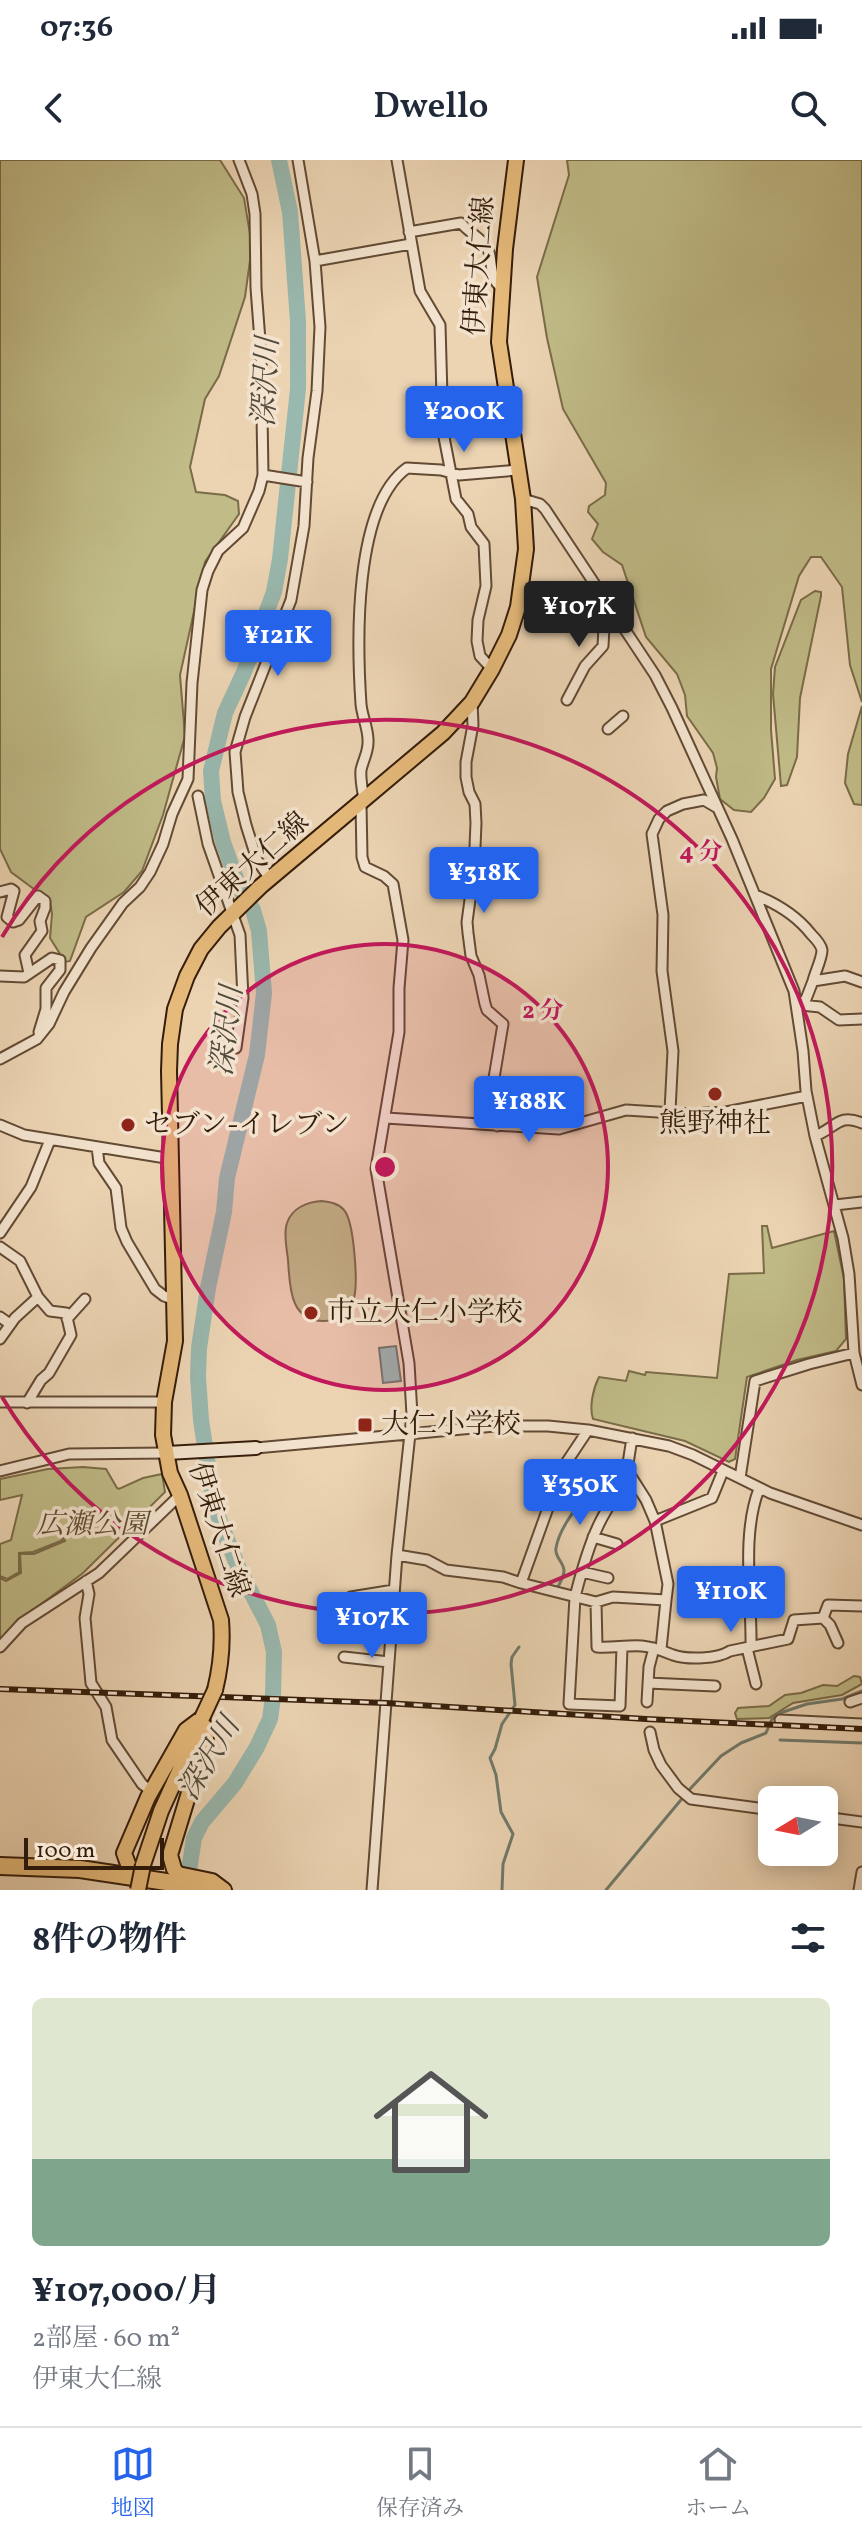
<!DOCTYPE html>
<html lang="ja">
<head>
<meta charset="utf-8">
<style>
	:root { --surface:#fff; --page:#f2f2f3; --text:#1f2937; --muted:#747a83; --line:#e0e1e3; --accent:#2563eb }
	body { margin:0; font-family:Vollkorn,"Noto Serif JP",serif; background:var(--page); color:var(--text); height:100vh; display:flex; flex-direction:column; font-size:30px; white-space:nowrap }
	* { box-sizing:border-box; margin:0 }
	p { font-size:26px; color:var(--muted) }
	.icon { flex:none; width:44px; height:44px; fill:none; stroke:currentColor; stroke-width:2; stroke-linecap:round; stroke-linejoin:round }
	.map { position:relative; height:1730px; overflow:hidden }
	.side { display:flex; flex-direction:column; background:var(--surface); flex:1 }
	.side>* { flex:none }
	.needle { width:52px; rotate:260deg }
	.controls { position:absolute; left:758px; top:1626px; display:grid; gap:16px }
	.controls a { display:grid; place-items:center; width:80px; height:80px; border-radius:12px; background:var(--surface); box-shadow:0 4px 20px #0003; font-size:40px }
	.scale { position:absolute; left:24px; bottom:20px; width:140px; box-sizing:border-box; padding-left:8px; border:4px solid #341c0a; border-top:0; font-size:22px; line-height:28px; white-space:nowrap; color:#341c0a; -webkit-text-stroke:6px #f3e3ce; paint-order:stroke }
	.price { position:absolute; translate:-50% -68px; padding:0 18px; border-radius:8px; background:var(--accent); color:#fff; font-size:26px; line-height:52px; filter:drop-shadow(0 2px 4px #0008) }
	.price::after { content:''; position:absolute; left:50%; top:48px; width:24px; height:18px; margin-left:-12px; background:inherit; clip-path:polygon(0 0,100% 0,50% 100%) }
	.price.current { background:#222; color:#fff }
	ul { padding:0; list-style:none }
	li { display:grid; align-content:center; gap:16px; height:424px; padding:0 32px }
	li span { display:grid; place-items:center; height:248px; border-radius:12px; color:#555 }
	li>.icon { margin-inline-start:auto }
	span .icon { width:144px; height:144px; fill:#fffc; stroke-width:1 }
	li b { font-size:34px }
	h2 { display:flex; justify-content:space-between; align-items:center; height:96px; padding:0 32px; font-size:34px }
	.status { display:flex; justify-content:space-between; align-items:center; height:56px; padding:0 40px; background:var(--surface); direction:ltr }
	.status svg { height:22px; fill:currentColor }
	header { display:flex; justify-content:space-between; align-items:center; height:104px; padding:0 32px; background:var(--surface); font-size:36px; font-weight:600 }
	.tabs { display:flex; justify-content:space-around; align-items:center; height:112px; border-top:2px solid var(--line); background:var(--surface); font-size:22px; color:var(--muted) }
	.tabs a { display:grid; justify-items:center; gap:4px }
	.tabs .current { color:var(--accent) }
	.map>svg:first-child { display:block }
	.green { fill:#c0bb87; stroke:#7a6c48; stroke-width:2 }
	.water { fill:#99b8ae; stroke:#717a6c; stroke-width:2 }
	.lines { fill:none; stroke-linecap:round; stroke-linejoin:round }
	.stream { stroke:#717a6c; stroke-width:3 }
	.river { stroke:#99b8ae; stroke-width:16 }
	.street-casing { stroke:#624a34; stroke-width:13 }
	.secondary-casing { stroke:#341c0a; stroke-width:16 }
	.primary-casing { stroke:#341c0a; stroke-width:18 }
	.highway-casing { stroke:#341c0a; stroke-width:20 }
	.street { stroke:#f3e3ce; stroke-width:9 }
	.secondary { stroke:#f3e3ce; stroke-width:12 }
	.primary { stroke:#e6ba7a; stroke-width:14 }
	.highway { stroke:#e6ba7a; stroke-width:16 }
	.rail-casing { stroke:#341c0a; stroke-width:6 }
	.rail { stroke:#f3e3ce; stroke-width:3; stroke-dasharray:9; stroke-linecap:butt }
	.primary-bridge-casing { stroke:#341c0a; stroke-width:18; stroke-linecap:butt }
	.primary-bridge { stroke:#e6ba7a; stroke-width:14 }
	.ring { fill:none; stroke:#c2185b; stroke-width:4 }
	.poi-dot { fill:#8f2418; stroke:#f3e3ce; stroke-width:3 }
	.labels { text-anchor:middle; dominant-baseline:central; stroke-width:7; stroke-linejoin:round; paint-order:stroke }
	.street-label { font-size:28px; fill:#341c0a; stroke:#f3e3ce }
	.poi-label { font-size:28px; fill:#341c0a; stroke:#f3e3ce; text-anchor:start }
	.park-label { font-size:28px; font-style:italic; fill:#5e4c30; stroke:#f3e3ce }
	.water-label { font-size:30px; font-style:italic; fill:#524b3b; stroke:#f3e3ce }
	.centre { fill:#c2185b; stroke:#f3e3ce; stroke-width:4 }
	.ring-label { font-size:24px; text-anchor:middle; font-weight:bold; fill:#c2185b; stroke:#f3e3ce; stroke-width:7; stroke-linejoin:round; paint-order:stroke }
</style>
</head>
<body>
<div class="status"><b>07:36</b><svg viewBox="0 0 49 12"><path d="M0 12V9h3v3zM5 12V6h3v6zM10 12V3h3v9zM15 12V0h3v12zM26 1h20v11H26zM47 4h2v5h-2z"/></svg></div>
<header><svg class="icon" aria-label="back" viewBox="0 0 24 24"><path d="M15 5l-7 7 7 7"/></svg>Dwello<svg class="icon" aria-label="search" viewBox="0 0 24 24"><circle cx="10" cy="10" r="6"/><path d="M15 15l6 6"/></svg></header>
<div class="map">
<svg width="862" height="1730" viewBox="0 0 862 1730">
	<rect width="100%" height="100%" fill="#ecd4b3"/>
	<filter id="stains"><feTurbulence type="fractalNoise" baseFrequency=".0025" numOctaves="4"/><feColorMatrix values="0 0 0 0 .2 0 0 0 0 .09 0 0 0 0 .02 0 0 0 .5 -.17"/></filter>
	<radialGradient id="worn" r=".72"><stop offset=".6" stop-color="#630" stop-opacity="0"/><stop offset="1" stop-color="#630" stop-opacity=".3"/></radialGradient>
	<!-- green -->
	<path class="green" d="M0,0H220L244,38L252,86L245,137L219,216L205,239L190,307L196,332L225,335L238,341L239,354L205,402L180,515L185,576L163,655L142,711L124,732L86,757L70,801L65,802L50,778L52,754L50,741L11,712L0,689Z
		M567,0H862V542L850,505L842,427L821,397H811L799,416L771,509V570L775,619L764,638L751,652L734,650L720,639L716,617L717,608L713,593L687,556L685,535L677,514L646,477L622,405L603,392L592,379L598,364L588,352L589,346L605,335L606,323L563,249L547,178L537,117L569,15Z
		M815,431L821,432V436L800,538L797,597L787,625L781,626L773,534L775,507L801,440Z
		M862,546V645L854,644L845,623L848,594Z
		M321,1041C330,1042 338,1043 344,1050C354,1061 359,1127 353,1141C348,1153 337,1161 324,1161C289,1161 290,1126 288,1100C287,1089 283,1074 287,1063C292,1048 307,1042 321,1041Z
		M762,1066H767L772,1088L834,1071L844,1119L846,1179L836,1191L797,1200L747,1217L735,1299L729,1302L685,1281L593,1259C589,1247 593,1229 599,1217L626,1221L629,1211L645,1215L646,1212L717,1218L729,1114L764,1113Z
		M83,1307L106,1309L117,1328L119,1329L143,1318L162,1314L165,1332L83,1413L21,1459L0,1481V1418L6,1421L21,1413L20,1394H34L65,1381L53,1359L61,1348L50,1360L63,1380L33,1392L19,1393V1412L7,1419L0,1416V1384L11,1380L22,1335L0,1340V1319L48,1309Z
		M854,1516L860,1517L862,1524L842,1535L793,1543L769,1558L737,1559L735,1553L738,1548L769,1546L785,1535L801,1533L823,1525L837,1526Z"/>
	<!-- water -->
	<path class="water" d="M396,1186L401,1221L383,1223L379,1188Z"/>
	<g class="lines">
		<!-- stream -->
		<path class="stream" d="M557,1429C559,1424 564,1417 564,1411C564,1402 554,1397 556,1388C559,1370 573,1352 584,1338C591,1330 594,1319 599,1310
			M780,1580L862,1583
			M502,1730L503,1704L513,1674L501,1652L496,1615L490,1598L495,1589L502,1564L515,1545L511,1504L512,1497L519,1487
			M606,1730L690,1629L721,1596L741,1583L766,1573L772,1559L780,1553L807,1544L842,1539L862,1531"/>
		<!-- river -->
		<path class="river" d="M186,1730L194,1678L202,1662L235,1623L257,1587L270,1559L273,1537L274,1492L268,1465L239,1409L220,1362L212,1332L201,1260L198,1217L199,1188L208,1128L224,1052L227,1018L257,895L264,833L259,771L253,750L239,727L223,682L213,641L211,611L225,553L244,512L274,432L280,399L298,229V161L290,52L279,0"/>
		<defs>
			<path id="street" d="M239,0L252,34L255,54L256,128L261,194L263,315L307,322
				M397,0L420,131L440,165L443,272L456,339L468,354L471,367L484,384L486,426L478,460L477,481L480,496L492,509
				M409,72L461,63C469,73 485,80 489,92C493,105 489,119 502,128
				M315,101L411,84
				M523,339L540,344L545,349L655,515L672,548L732,679L794,831L803,891L806,931L815,976L843,1078L849,1114L854,1193L862,1225
				M567,540L585,506L603,486L604,467L610,448
				M472,542L473,565L466,602V617L469,632L475,644L476,663L474,710L467,762L468,773L471,796L479,815L485,844L487,850L503,864L493,924L497,966
				M608,569L623,556
				M198,636L208,684L240,775L243,838L236,888
				M364,641C363,631 360,620 361,610C363,600 369,591 368,580C368,568 362,556 361,544C357,484 353,347 407,308L441,310L459,315L518,310
				M361,644L362,697L365,707L384,716L393,724L403,780L399,828V872L376,1009L409,1203L412,1255L397,1395L372,1730
				M270,719L257,700L246,665L238,632L235,592L245,557L291,440L304,366L308,298L317,231L320,167L315,101L298,0
				M0,732L11,729L14,731L7,757L13,762L19,760L38,736L45,741V748L40,761L42,771L25,795L29,813
				M755,735C778,744 796,755 811,774C815,778 821,785 822,790C822,799 815,812 813,821
				M0,816L24,817L52,798L60,800V810L46,828V849L39,872
				M801,845L820,847L839,860L862,859
				M798,847L806,839L813,821L845,816L862,822
				M0,899L37,879L49,864L64,832L91,788L123,743L140,727L150,712L163,684L172,654L188,619L192,523L202,430L208,411L218,391L243,368L259,331L263,315
				M670,951L673,891L662,811L663,755L652,674L659,659L667,651L683,644L704,640L716,647
				M386,958L559,969L626,950L690,954L726,952L807,936
				M0,965L24,975L172,999
				M815,976C836,968 838,953 862,963
				M97,987L99,1003L116,1028L121,1068L127,1082L155,1129L164,1136L175,1140
				M835,1045L862,1042
				M0,1073L31,1027L50,980
				M0,1087L20,1101L38,1137L15,1158L0,1179
				M0,1157L10,1164
				M67,1159L85,1139
				M0,1242H164
				M27,1243L41,1220L49,1213L71,1175L66,1153L50,1151L38,1137
				M632,1278L627,1310L646,1340L655,1361
				M256,1288L495,1266H548L588,1270L669,1286L693,1295L770,1333L862,1365
				M0,1311L69,1294L167,1293
				M740,1318L755,1221L809,1204L854,1193
				M593,1377L617,1384
				M397,1395L427,1400L446,1410L503,1417L521,1423L562,1309L588,1270
				M582,1412L608,1418
				M86,1421L89,1434L85,1458L91,1523L106,1547L112,1580L142,1624L151,1631
				M521,1423L596,1442L613,1437L666,1440L668,1424L655,1361L712,1338L723,1311
				M351,1437L394,1430
				M596,1442L597,1487C612,1488 627,1485 642,1486C654,1487 663,1491 673,1495C688,1500 717,1499 730,1491L788,1479L794,1460L823,1458L828,1445L862,1446
				M823,1458L830,1465L838,1483
				M0,1487L22,1463L99,1413L180,1335
				M622,1487L620,1546L569,1544L575,1437C581,1413 588,1387 599,1364C607,1347 619,1331 629,1315
				M751,1487C752,1438 741,1375 759,1329
				M747,1488L756,1524
				M661,1489L666,1440
				M344,1497L389,1502
				M648,1523L715,1526
				M647,1542L649,1507L654,1488
				M850,1542L862,1538
				M780,1560L862,1564
				M650,1572L654,1590L661,1605L678,1628L691,1639L772,1650
				M824,1657L862,1662
				M859,1730L862,1712"/>
			<path id="secondary" d="M167,1293L256,1288"/>
			<path id="primary" d="M215,1530C221,1506 223,1485 221,1460L180,1335L170,1313L163,1275L164,1242L175,1181L169,911L170,884L175,849L187,816L201,789L219,767L261,726L443,573L472,542L492,509L509,475L518,447L526,389L523,339L499,182L505,89L516,0
				M202,1558L206,1577L170,1695L174,1709L178,1714L212,1721L224,1730
				M143,1705L161,1651L202,1561
				M132,1715L124,1693L148,1637L186,1570L202,1558"/>
			<path id="highway" d="M0,1706L80,1709L219,1730"/>
		</defs>
		<!-- street casing -->
		<use href="#street" class="street-casing"/>
		<!-- secondary casing -->
		<use href="#secondary" class="secondary-casing"/>
		<!-- primary casing -->
		<use href="#primary" class="primary-casing"/>
		<!-- highway casing -->
		<use href="#highway" class="highway-casing"/>
		<!-- street -->
		<use href="#street" class="street"/>
		<!-- secondary -->
		<use href="#secondary" class="secondary"/>
		<!-- primary -->
		<use href="#primary" class="primary"/>
		<!-- highway -->
		<use href="#highway" class="highway"/>
		<defs>
			<path id="rail" d="M0,1529L386,1543L646,1559L862,1569"/>
		</defs>
		<!-- rail casing -->
		<use href="#rail" class="rail-casing"/>
		<!-- rail -->
		<use href="#rail" class="rail"/>
		<defs>
			<path id="primary-bridge" d="M202,1558L215,1530
				M138,1730L143,1705"/>
		</defs>
		<!-- primary-bridge casing -->
		<use href="#primary-bridge" class="primary-bridge-casing"/>
		<!-- primary-bridge -->
		<use href="#primary-bridge" class="primary-bridge"/>
	</g>
	<!-- distance rings -->
	<circle cx="385" cy="1007" r="223" fill="#c2185b" fill-opacity=".12"/>
	<g class="ring">
		<circle cx="385" cy="1007" r="223"/>
		<path d="M2 777A447 447 0 1 1 2 1237"/>
	</g>
	<!-- markers -->
	<g class="poi-dot">
		<circle cx="715" cy="934" r="8"/>
		<circle cx="128" cy="965" r="8"/>
		<circle cx="311" cy="1153" r="8"/>
		<rect x="357" y="1257" width="16" height="16" rx="4"/>
	</g>
	<g class="labels">
		<!-- street labels -->
		<g class="street-label">
			<text transform="translate(480 106) rotate(-86)">伊東大仁線</text>
			<text transform="translate(253 705) rotate(-42)">伊東大仁線</text>
			<text transform="translate(218 1370) rotate(72)">伊東大仁線</text>
		</g>
		<!-- poi labels -->
		<g class="poi-label">
			<text x="715" y="964" text-anchor="middle">熊野神社</text>
			<text x="144" y="965">セブン-イレブン</text>
			<text x="327" y="1153">市立大仁小学校</text>
			<text x="381" y="1265">大仁小学校</text>
		</g>
		<!-- park labels -->
		<g class="park-label">
			<text x="92" y="1365">広瀬公園</text>
		</g>
		<!-- water labels -->
		<g class="water-label">
			<text transform="translate(267 222) rotate(-87)">深沢川</text>
			<text transform="translate(228 871) rotate(-83)">深沢川</text>
			<text transform="translate(210 1599) rotate(-59)">深沢川</text>
		</g>
	</g>
	<circle cx="385" cy="1007" r="12" class="centre"/>
	<g class="ring-label">
		<text x="701" y="699">4 分</text>
		<text x="543" y="858">2 分</text>
	</g>
	<rect width="100%" height="100%" filter="url(#stains)"/>
	<rect width="100%" height="100%" fill="url(#worn)"/>
</svg>
<div class="controls">
<a><svg class="needle" viewBox="-14 -14 28 28"><path d="M0-13l5 13h-10z" fill="#e53935"/><path d="M0 13l5-13h-10z" fill="#747a83"/></svg></a>
</div>
<div class="scale">100 m</div>
<b class="price" style="left:464px;top:294px">¥200K</b>
<b class="price current" style="left:579px;top:489px">¥107K</b>
<b class="price" style="left:278px;top:518px">¥121K</b>
<b class="price" style="left:484px;top:755px">¥318K</b>
<b class="price" style="left:529px;top:984px">¥188K</b>
<b class="price" style="left:580px;top:1367px">¥350K</b>
<b class="price" style="left:731px;top:1474px">¥110K</b>
<b class="price" style="left:372px;top:1500px">¥107K</b>
</div>
<section class="side">
<h2>8件の物件<svg class="icon" aria-label="filters" viewBox="0 0 24 24"><path d="M4 7h16M4 17h16"/><circle cx="9" cy="7" r="2"/><circle cx="15" cy="17" r="2"/></svg></h2>
<ul>
<li><span style="background:linear-gradient(#dfe7d0 65%,#7fa58c 0)"><svg class="icon" aria-label="home" viewBox="0 0 24 24"><path d="M3 11l9-7 9 7M6 9v11h12V9"/></svg></span><div><b>¥107,000/月</b><p>2部屋 · 60 m²</p><p>伊東大仁線</p></div></li>
</ul>
</section>
<nav class="tabs">
<a class="current"><svg class="icon" aria-label="map" viewBox="0 0 24 24"><path d="M3 6l6-2 6 2 6-2v14l-6 2-6-2-6 2zM9 4v14M15 6v14"/></svg>地図</a>
<a><svg class="icon" aria-label="saved" viewBox="0 0 24 24"><path d="M7 4h10v16l-5-4-5 4z"/></svg>保存済み</a>
<a><svg class="icon" aria-label="home" viewBox="0 0 24 24"><path d="M3 11l9-7 9 7M6 9v11h12V9"/></svg>ホーム</a>
</nav>
</body>
</html>
